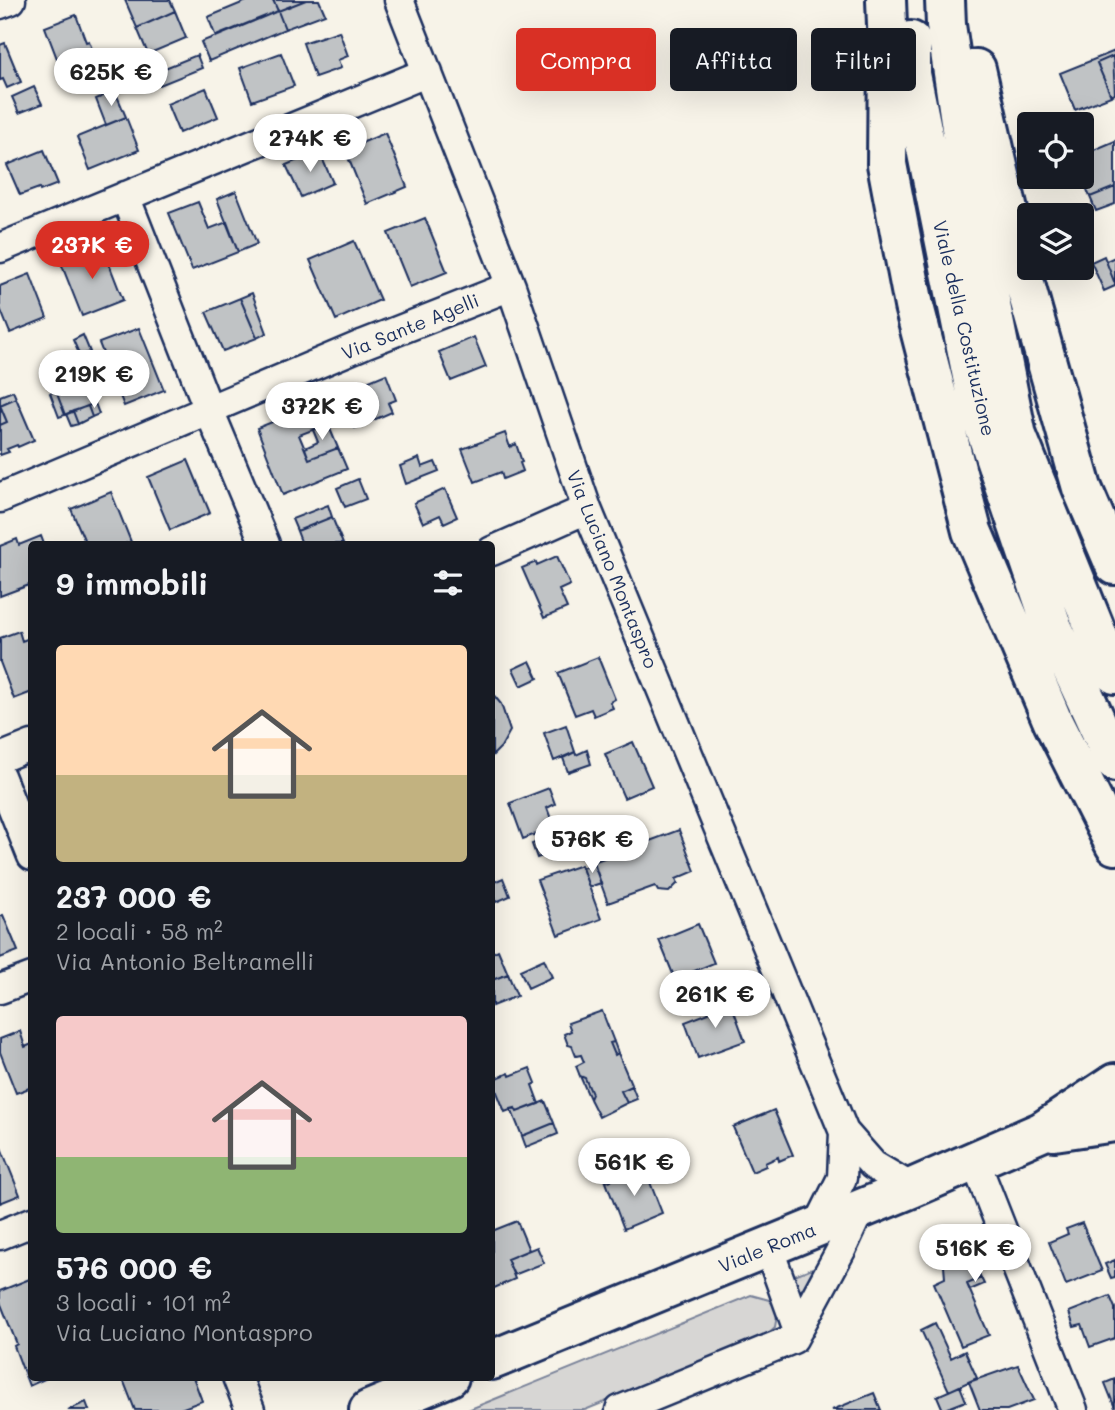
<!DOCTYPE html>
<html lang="it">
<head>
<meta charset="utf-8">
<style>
	:root { --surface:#171b24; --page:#242831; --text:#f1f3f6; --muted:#9ea1a6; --accent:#d93025 }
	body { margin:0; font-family:Mali,sans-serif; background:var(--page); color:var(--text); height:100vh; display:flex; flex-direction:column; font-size:26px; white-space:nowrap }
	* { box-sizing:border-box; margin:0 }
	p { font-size:23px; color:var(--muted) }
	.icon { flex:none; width:38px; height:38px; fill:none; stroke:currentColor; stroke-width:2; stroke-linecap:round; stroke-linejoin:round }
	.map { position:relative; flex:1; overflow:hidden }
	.sheet { position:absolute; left:28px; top:541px; width:467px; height:840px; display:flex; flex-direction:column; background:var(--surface); border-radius:7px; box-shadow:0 7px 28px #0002 }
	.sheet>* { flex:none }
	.top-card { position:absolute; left:516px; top:28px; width:494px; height:63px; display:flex; gap:14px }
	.fabs { position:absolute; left:1017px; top:112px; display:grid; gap:14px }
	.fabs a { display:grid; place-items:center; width:77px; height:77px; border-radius:7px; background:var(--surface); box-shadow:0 7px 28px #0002; font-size:35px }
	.price { position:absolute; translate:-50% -60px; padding:0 16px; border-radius:24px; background:#fff; color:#222; font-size:23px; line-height:46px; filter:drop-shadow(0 2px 4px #0008) }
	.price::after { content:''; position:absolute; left:50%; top:42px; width:21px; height:16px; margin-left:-10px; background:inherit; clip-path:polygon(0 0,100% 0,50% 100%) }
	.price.active { background:var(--accent); color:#fff }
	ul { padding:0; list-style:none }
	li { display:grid; align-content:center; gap:14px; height:371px; padding:0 28px }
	li span { display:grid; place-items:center; height:217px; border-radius:7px; color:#555 }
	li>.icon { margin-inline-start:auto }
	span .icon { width:126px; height:126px; fill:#fffc; stroke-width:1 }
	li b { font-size:30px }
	h2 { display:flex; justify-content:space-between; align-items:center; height:84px; padding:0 28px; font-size:30px }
	.tag { padding:0 24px; border-radius:7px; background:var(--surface); box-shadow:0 7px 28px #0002; font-size:24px; line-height:63px }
	.tag.active { background:var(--accent); color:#fff }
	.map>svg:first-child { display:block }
	.green { fill:#d7d6d4; stroke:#798299; stroke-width:2 }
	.building { fill:#c0c3c5; stroke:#1b2f5e; stroke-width:2 }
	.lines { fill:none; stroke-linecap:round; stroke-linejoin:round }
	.minor-casing { stroke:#1b2f5e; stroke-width:33 }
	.primary-casing { stroke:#1b2f5e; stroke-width:44 }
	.trunk-casing { stroke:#1b2f5e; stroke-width:44 }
	.minor { stroke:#f7f3e8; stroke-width:28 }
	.primary { stroke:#f7f3e8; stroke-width:38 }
	.trunk { stroke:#f7f3e8; stroke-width:38 }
	.labels { text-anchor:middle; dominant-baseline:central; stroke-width:7; stroke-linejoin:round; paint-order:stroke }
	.street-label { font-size:19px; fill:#1b2f5e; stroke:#f7f3e8 }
</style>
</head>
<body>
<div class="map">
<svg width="1115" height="1410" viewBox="0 0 1115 1410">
	<rect width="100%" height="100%" fill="#f7f3e8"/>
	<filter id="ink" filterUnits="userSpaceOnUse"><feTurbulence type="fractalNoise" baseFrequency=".0143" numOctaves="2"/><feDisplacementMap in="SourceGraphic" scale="14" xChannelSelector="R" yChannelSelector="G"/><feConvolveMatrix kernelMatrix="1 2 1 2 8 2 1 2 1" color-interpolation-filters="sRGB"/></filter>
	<g filter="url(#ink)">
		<!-- green -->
		<path class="green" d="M820,1265L805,1302L792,1276Z
			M751,1295L769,1300L778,1310L775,1327L764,1337L585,1410H468Z"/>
		<!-- building -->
		<path class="building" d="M125,0H170L175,11L137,28Z
			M249,0H273L278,11L216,37L208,17Z
			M273,0H306L278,11Z
			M306,0H319L325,14L285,29L278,11Z
			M175,11L186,38L148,54L137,28Z
			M278,11L285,29L209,61L201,42Z
			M76,15L86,42L89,41L95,57L61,69L45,27Z
			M339,31L348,56L338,60L341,68L315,77L303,43Z
			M5,43L21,82L7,88L3,79L0,80V45Z
			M1115,51V60L1113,56L1097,63L1111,96L1075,110L1060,73Z
			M281,53L294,86L252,101L240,68Z
			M197,55L202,68L160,85L155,68L163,65L165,68Z
			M1113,56L1115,94L1111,96L1097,63Z
			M34,87L42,104L19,113L12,97Z
			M206,88L218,117L179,133L167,104Z
			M115,91L126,117L106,125L96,99Z
			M126,117L139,150L90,170L77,137Z
			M385,133L407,187L367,204L343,145L358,140L359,144Z
			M1115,141V187L1090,197L1082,177L1084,175L1082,171V155Z
			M44,150L58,184L40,191L39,188L20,195L7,165Z
			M319,151L333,183L301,197L286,165Z
			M1115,187V204L1096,211L1090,197Z
			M236,191L257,244L238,252L217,199Z
			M198,202L209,229L227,222L238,252L192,270L169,213Z
			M425,218L447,272L410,287L388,233Z
			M354,241L380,300L336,320L310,260Z
			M102,246L123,300L82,316L61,263Z
			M1104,256L1115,284V286L1104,291L1091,262Z
			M1115,257V284L1106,261Z
			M30,274L47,318L10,333L0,308V286Z
			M252,293L267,333L257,338L240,298Z
			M240,298L257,338L223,351L206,312Z
			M139,328L164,390L124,406L99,343Z
			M83,335L90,352L80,356L73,340Z
			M474,337L486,367L451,381L439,352Z
			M386,374L396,400L388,403L392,412L355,428L340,393Z
			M86,379L95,403L65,415L56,391Z
			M13,391L16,398L0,405V396Z
			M56,391L65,415L59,417L50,393Z
			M16,398L34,440L18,447L17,445L7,449L9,452L0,455V425L7,422L0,405Z
			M95,403L99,414L92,417L88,406Z
			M320,403L328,424L299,435L309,459L338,448L347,469L283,495L257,428Z
			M0,406L7,422L0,425Z
			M88,406L92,417L78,424L73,411Z
			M73,411L78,424L71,426L66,414Z
			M328,424L338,448L309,459L305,448L318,442L313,430Z
			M505,433L510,447L516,444L522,462L520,463L523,471L503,479L501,472L475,482L462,449Z
			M419,458L422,467L435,462L439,471L406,484L400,466Z
			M188,460L210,513L170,530L148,477Z
			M358,479L366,499L345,507L337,488Z
			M445,489L457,517L444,523L440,515L423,523L414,503Z
			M111,492L131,542L125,544H86L71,509Z
			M328,505L332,517L297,531L292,519Z
			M332,517L343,544H302L297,531Z
			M41,536L44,544H32V584L0,596V546L17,539L19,545Z
			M557,556L570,585L559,590L567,608L544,618L522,568L536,562L537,565Z
			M19,631L22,641L32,637V692L14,699L0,662V638Z
			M598,657L615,699L610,702L613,708L594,716L591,709L575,715L558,673Z
			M530,661L538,678L521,686L513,669Z
			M492,693L501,704L510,731L501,747L492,756Z
			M566,725L575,752L554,761L544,733Z
			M633,742L652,786L624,798L605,754Z
			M587,750L591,764L568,772L563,758L575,752L576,755Z
			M549,788L555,804L547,808L554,827L523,839L510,803Z
			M679,830L695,871L676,879L678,883L669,892L658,891L655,886L608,903L593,862Z
			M557,835L562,849L537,858L532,844Z
			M594,863L601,883L589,887L582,868Z
			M581,865L601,919L558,935L537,880Z
			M503,878L510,896L496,902L492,893V883Z
			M3,915L18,951L0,958V916Z
			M698,924L714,963L675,979L659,940Z
			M498,950L508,974L492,980V953Z
			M544,959L552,977L528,988L520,970Z
			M508,974L517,996L492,1006V980Z
			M730,1000L745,1041L698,1058L685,1022L709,1013L707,1008Z
			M602,1011L614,1042L610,1043L615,1055L618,1053L632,1086L621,1091L627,1103L599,1117L590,1099L592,1094L585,1078L580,1076L576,1066L584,1062L581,1055L576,1056L572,1046L568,1045L564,1034L571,1031L568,1023Z
			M20,1031L25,1047L32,1044V1087L16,1093L0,1052V1039Z
			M614,1042L618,1053L615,1055L610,1043Z
			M530,1068L536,1083L532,1085L539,1104L517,1112L515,1108L505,1112L492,1080L509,1073L510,1076Z
			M580,1076L585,1078L592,1094L590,1099Z
			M632,1086L637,1099L627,1103L621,1091Z
			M545,1101L554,1123L522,1136L511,1109L515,1108L517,1112Z
			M774,1110L793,1155L779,1161L778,1157L765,1163L766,1166L752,1172L733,1127Z
			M554,1123L558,1134L526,1147L522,1136Z
			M0,1145L20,1195L0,1203Z
			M627,1153L634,1171L606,1182L599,1164Z
			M644,1167L662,1213L624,1229L606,1182Z
			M517,1221L529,1250L507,1259L515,1279L492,1289V1231Z
			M1082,1223L1102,1271L1066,1285L1049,1242L1068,1234L1066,1229Z
			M537,1247L544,1263L514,1275L507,1259Z
			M968,1248L981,1278L967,1284L989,1335L961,1346L934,1283L945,1278L944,1266L954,1258L953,1255Z
			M1115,1260V1277L1111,1278L1105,1264Z
			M32,1278V1377H49L29,1386L14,1346L17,1344L0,1302V1291Z
			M981,1278L984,1284L970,1290L967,1284Z
			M1110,1296L1115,1308V1338L1090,1347L1082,1325L1074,1327L1069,1312Z
			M935,1323L951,1358L965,1351L977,1378L949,1391L921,1330Z
			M1018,1365L1034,1400L1007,1410H980L969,1382Z
			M122,1377H193L202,1401L178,1410H135Z
			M1115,1379V1408L1105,1383Z
			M960,1386L966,1401L943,1410L937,1396Z
			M874,1393L881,1410H832Z
			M86,1402L89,1410H68Z"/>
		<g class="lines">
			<defs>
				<path id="minor" d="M399,0L511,286L587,509L844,1132L873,1165L912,1188
					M0,4L11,0
					M125,196L209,410L265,544
					M0,248L428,72
					M0,498L364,344L511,286
					M492,551L587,509
					M0,758L32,745
					M0,776L32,856
					M0,989L32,977
					M975,1161L1073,1410
					M818,1226L842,1178L844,1132
					M0,1235L32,1222
					M768,1247L798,1330
					M237,1377L250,1410
					M620,1410L793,1339L841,1250L860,1209"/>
				<path id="primary" d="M1054,1131L1115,1122
					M492,1360L912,1188L1041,1132L1115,1083
					M369,1410L449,1377"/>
				<path id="trunk" d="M886,0L888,50L887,164L914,306L972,531L1053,722L1115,845
					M945,0L946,25L976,230L1017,436L1104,651L1115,674
					M911,41V74L979,411L1052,626L1115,762
					M976,69L1023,277L1082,488L1115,565"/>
			</defs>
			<!-- minor casing -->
			<use href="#minor" class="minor-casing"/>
			<!-- primary casing -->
			<use href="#primary" class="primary-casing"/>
			<!-- trunk casing -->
			<use href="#trunk" class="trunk-casing"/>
			<!-- minor -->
			<use href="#minor" class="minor"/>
			<!-- primary -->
			<use href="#primary" class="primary"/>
			<!-- trunk -->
			<use href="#trunk" class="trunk"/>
		</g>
	</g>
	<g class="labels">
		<!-- street labels -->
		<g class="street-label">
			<text transform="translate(410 326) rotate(-22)">Via Sante Agelli</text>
			<text transform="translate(965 328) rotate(77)">Viale della Costituzione</text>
			<text transform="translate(613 569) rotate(68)">Via Luciano Montaspro</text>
			<text transform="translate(767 1247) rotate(-22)">Viale Roma</text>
		</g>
	</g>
</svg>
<div class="fabs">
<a><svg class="icon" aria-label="locate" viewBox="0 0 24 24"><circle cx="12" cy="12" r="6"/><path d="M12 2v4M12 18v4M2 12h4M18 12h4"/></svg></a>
<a><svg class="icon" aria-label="layers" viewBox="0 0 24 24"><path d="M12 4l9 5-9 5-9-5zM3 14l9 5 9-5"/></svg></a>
</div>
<b class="price" style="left:111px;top:108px">625K €</b>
<b class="price" style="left:310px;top:174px">274K €</b>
<b class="price active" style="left:92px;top:281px">237K €</b>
<b class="price" style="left:94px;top:410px">219K €</b>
<b class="price" style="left:322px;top:442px">372K €</b>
<b class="price" style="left:592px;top:875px">576K €</b>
<b class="price" style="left:715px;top:1030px">261K €</b>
<b class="price" style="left:634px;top:1198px">561K €</b>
<b class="price" style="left:975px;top:1284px">516K €</b>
<div class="top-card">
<a class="tag active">Compra</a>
<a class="tag">Affitta</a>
<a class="tag">Filtri</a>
</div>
<section class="sheet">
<h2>9 immobili<svg class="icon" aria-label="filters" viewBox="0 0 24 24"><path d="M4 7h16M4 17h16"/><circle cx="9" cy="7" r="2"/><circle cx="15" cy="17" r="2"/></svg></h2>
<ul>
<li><span style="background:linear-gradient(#ffd9b3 60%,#c2b280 0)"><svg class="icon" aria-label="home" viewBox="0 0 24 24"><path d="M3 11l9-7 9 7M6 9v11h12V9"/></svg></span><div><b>237 000 €</b><p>2 locali · 58 m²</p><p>Via Antonio Beltramelli</p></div></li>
<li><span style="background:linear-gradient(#f6c9c9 65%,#8fb573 0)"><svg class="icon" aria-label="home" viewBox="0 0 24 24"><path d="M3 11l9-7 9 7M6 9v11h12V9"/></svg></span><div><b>576 000 €</b><p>3 locali · 101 m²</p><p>Via Luciano Montaspro</p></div></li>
</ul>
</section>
</div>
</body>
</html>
